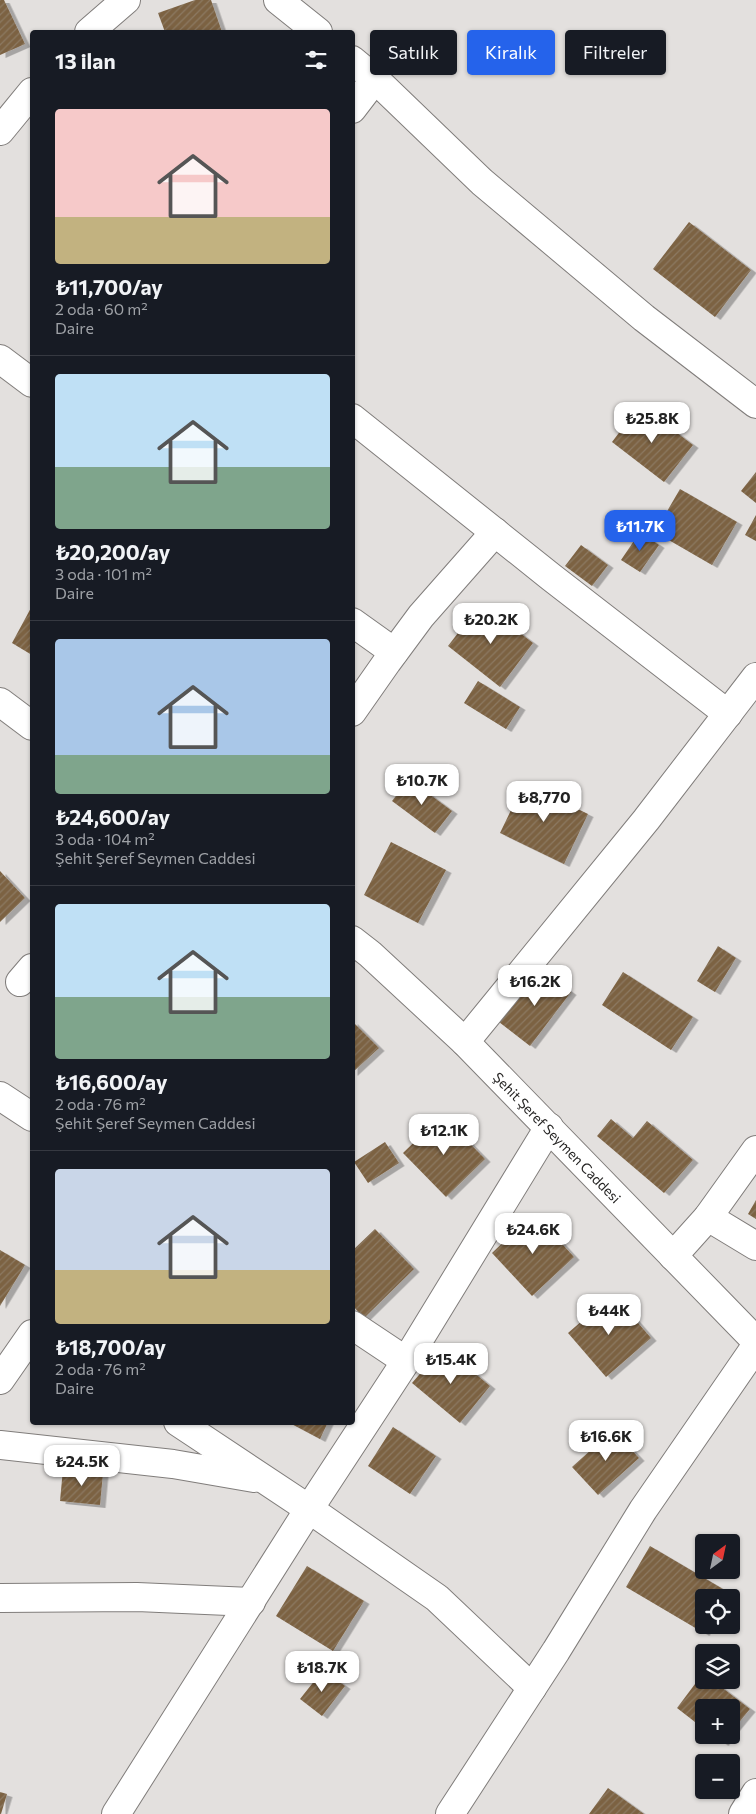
<!DOCTYPE html>
<html lang="tr">
<head>
<meta charset="utf-8">
<style>
	:root { --surface:#171b24; --page:#20242c; --text:#f1f3f6; --muted:#9ea1a6; --line:#363941; --accent:#2563eb }
	body { margin:0; font-family:Commissioner,sans-serif; background:var(--page); color:var(--text); height:100vh; display:flex; flex-direction:column; font-size:19px; white-space:nowrap }
	* { box-sizing:border-box; margin:0 }
	p { font-size:16px; color:var(--muted) }
	.icon { flex:none; width:28px; height:28px; fill:none; stroke:currentColor; stroke-width:2; stroke-linecap:round; stroke-linejoin:round }
	.map { position:relative; flex:1; overflow:hidden }
	.drawer { position:absolute; left:30px; top:30px; width:325px; height:1395px; display:flex; flex-direction:column; background:var(--surface); border-radius:5px; box-shadow:0 1px 4px #0004 }
	.drawer>* { flex:none }
	.top-card { position:absolute; left:370px; top:30px; width:310px; height:45px; display:flex; gap:10px }
	.needle { width:32px; rotate:33deg }
	.buttons { position:absolute; left:695px; top:1534px; display:grid; gap:10px }
	.buttons a { display:grid; place-items:center; width:45px; height:45px; border-radius:5px; background:var(--surface); box-shadow:0 1px 4px #0004; font-size:25px }
	.price { position:absolute; translate:-50% -42px; padding:0 11px; border-radius:10px; background:#fff; color:#222; font-size:16px; line-height:32px; filter:drop-shadow(0 1px 2px #0008) }
	.price::after { content:''; position:absolute; left:50%; top:30px; width:15px; height:11px; margin-left:-8px; background:inherit; clip-path:polygon(0 0,100% 0,50% 100%) }
	.price.active { background:var(--accent); color:#fff }
	ul { padding:0; list-style:none }
	li { display:grid; align-content:center; gap:10px; height:265px; padding:0 25px }
	li+li { border-top:1px solid var(--line) }
	li span { display:grid; place-items:center; height:155px; border-radius:5px; color:#555 }
	li>.icon { margin-inline-start:auto }
	span .icon { width:90px; height:90px; fill:#fffc; stroke-width:1 }
	li b { font-size:21px }
	h2 { display:flex; justify-content:space-between; align-items:center; height:60px; padding:0 25px; font-size:21px }
	.pill { padding:0 18px; border-radius:5px; background:var(--surface); box-shadow:0 1px 4px #0004; font-size:18px; line-height:45px }
	.pill.active { background:var(--accent); color:#fff }
	.map>svg:first-child { display:block }
	.building { fill:url(#building-hatch); filter:url(#shadow) }
	.lines { fill:none; stroke-linecap:round; stroke-linejoin:round }
	.minor-casing { stroke:#807d7b; stroke-width:30 }
	.minor { stroke:#fff; stroke-width:28 }
	.labels { text-anchor:middle; dominant-baseline:central; stroke-width:5; stroke-linejoin:round; paint-order:stroke }
	.street-label { font-size:14px; fill:#262524; stroke:#e3e0de }
</style>
</head>
<body>
<div class="map">
<svg width="756" height="1814" viewBox="0 0 756 1814">
	<defs>
		<pattern id="building-hatch" width="6" height="6" patternUnits="userSpaceOnUse" patternTransform="scale(1.25)"><rect width="6" height="6" fill="#7c6243"/><path d="M-1 1l2-2M0 6l6-6M5 7l2-2" fill="none" stroke="#8c7962"/></pattern>
		<filter id="shadow"><feDropShadow dx="5.5" dy="3" stdDeviation="0" flood-color="#0004"/></filter>
	</defs>
	<rect width="100%" height="100%" fill="#e3e0de"/>
	<!-- building -->
	<path class="building" d="M0,0H4L25,44L0,55Z
		M195,0H211L222,32H165L158,13Z
		M689,222L751,270L715,317L653,269Z
		M640,405L693,445L664,482L612,442Z
		M756,472V503L741,491Z
		M680,489L737,522L712,565L655,532Z
		M756,515V541L745,535Z
		M640,532L659,545L640,572L621,560Z
		M581,545L608,565L592,586L565,566Z
		M481,603L533,643L500,687L448,646Z
		M32,606V655L12,643Z
		M478,681L520,707L506,729L464,703Z
		M409,779L452,811L435,833L392,801Z
		M524,783L588,814L564,864L500,833Z
		M391,842L446,870L418,923L364,895Z
		M0,871L25,898L0,922Z
		M718,946L736,958L715,992L697,981Z
		M540,969L571,992L530,1046L499,1022Z
		M623,972L693,1017L671,1050L602,1005Z
		M352,1021L379,1048L352,1073Z
		M442,1115L485,1159L446,1197L403,1153Z
		M611,1119L633,1138L647,1121L693,1160L664,1193L597,1136Z
		M385,1142L399,1163L368,1183L354,1162Z
		M756,1200V1219L748,1214Z
		M534,1213L574,1257L532,1296L492,1253Z
		M375,1229L414,1269L364,1318L352,1305V1251Z
		M0,1250L25,1265L0,1306Z
		M613,1294L651,1338L606,1377L568,1333Z
		M443,1347L490,1386L460,1423L412,1383Z
		M288,1422H328L320,1439Z
		M393,1427L436,1456L410,1494L368,1466Z
		M613,1430L639,1458L598,1495L572,1467Z
		M63,1469L103,1473L100,1505L60,1501Z
		M650,1546L728,1592L725,1598H704V1625H708L704,1633L626,1587Z
		M307,1566L364,1601L333,1651L276,1616Z
		M323,1670L345,1686L322,1716L300,1699Z
		M704,1672V1680H712L750,1709L731,1732V1708H704V1729L677,1708Z
		M712,1735H729L723,1743Z
		M608,1788L644,1814H589Z
		M0,1792L7,1794L1,1814H0Z"/>
	<g class="lines">
		<defs>
			<g id="minor">
				<path d="M278,0L318,32"/>
				<path d="M89,32L126,0"/>
				<path d="M352,60L375,79L482,182L644,318L756,404"/>
				<path d="M352,109L375,79"/>
				<path d="M0,131L32,92"/>
				<path d="M0,359L32,383"/>
				<path d="M352,418L551,577L728,714"/>
				<path d="M352,622L394,652"/>
				<path d="M0,702L32,726"/>
				<path d="M352,712L387,662L421,616L495,532"/>
				<path id="s1" d="M352,940L370,954L465,1042L756,1341"/>
				<path d="M20,982L32,968"/>
				<path d="M465,1042L646,820L756,677"/>
				<path d="M0,1096L32,1117"/>
				<path d="M708,1217L756,1246"/>
				<path d="M673,1256L708,1217L756,1150"/>
				<path d="M352,1325L406,1361"/>
				<path d="M0,1380L32,1334"/>
				<path d="M178,1422L309,1509L437,1598L532,1688"/>
				<path d="M0,1445L173,1464L254,1478"/>
				<path d="M0,1598L137,1597L251,1602"/>
				<path d="M116,1814L309,1509L406,1361L549,1127"/>
				<path d="M450,1814L556,1651L643,1510L756,1346"/>
				<path d="M743,1814L756,1793"/>
			</g>
		</defs>
		<!-- minor casing -->
		<use href="#minor" class="minor-casing"/>
		<!-- minor -->
		<use href="#minor" class="minor"/>
	</g>
	<g class="labels">
		<!-- street labels -->
		<g class="street-label">
			<text stroke="none"><textPath href="#s1" startOffset="285">Şehit Şeref Seymen Caddesi</textPath></text>
		</g>
	</g>
</svg>
<div class="buttons">
<a><svg class="needle" viewBox="-14 -14 28 28"><path d="M0-13l5 13h-10z" fill="#e53935"/><path d="M0 13l5-13h-10z" fill="#9ea1a6"/></svg></a>
<a><svg class="icon" aria-label="locate" viewBox="0 0 24 24"><circle cx="12" cy="12" r="6"/><path d="M12 2v4M12 18v4M2 12h4M18 12h4"/></svg></a>
<a><svg class="icon" aria-label="layers" viewBox="0 0 24 24"><path d="M12 4l9 5-9 5-9-5zM3 14l9 5 9-5"/></svg></a>
<a>+</a>
<a>−</a>
</div>
<b class="price" style="left:652px;top:444px">₺25.8K</b>
<b class="price active" style="left:640px;top:552px">₺11.7K</b>
<b class="price" style="left:491px;top:645px">₺20.2K</b>
<b class="price" style="left:422px;top:806px">₺10.7K</b>
<b class="price" style="left:544px;top:823px">₺8,770</b>
<b class="price" style="left:535px;top:1007px">₺16.2K</b>
<b class="price" style="left:444px;top:1156px">₺12.1K</b>
<b class="price" style="left:533px;top:1255px">₺24.6K</b>
<b class="price" style="left:609px;top:1336px">₺44K</b>
<b class="price" style="left:451px;top:1385px">₺15.4K</b>
<b class="price" style="left:606px;top:1462px">₺16.6K</b>
<b class="price" style="left:82px;top:1487px">₺24.5K</b>
<b class="price" style="left:322px;top:1693px">₺18.7K</b>
<div class="top-card">
<a class="pill">Satılık</a>
<a class="pill active">Kiralık</a>
<a class="pill">Filtreler</a>
</div>
<section class="drawer">
<h2>13 ilan<svg class="icon" aria-label="filters" viewBox="0 0 24 24"><path d="M4 7h16M4 17h16"/><circle cx="9" cy="7" r="2"/><circle cx="15" cy="17" r="2"/></svg></h2>
<ul>
<li><span style="background:linear-gradient(#f6c9c9 70%,#c2b280 0)"><svg class="icon" aria-label="home" viewBox="0 0 24 24"><path d="M3 11l9-7 9 7M6 9v11h12V9"/></svg></span><div><b>₺11,700/ay</b><p>2 oda · 60 m²</p><p>Daire</p></div></li>
<li><span style="background:linear-gradient(#bfe0f5 60%,#7fa58c 0)"><svg class="icon" aria-label="home" viewBox="0 0 24 24"><path d="M3 11l9-7 9 7M6 9v11h12V9"/></svg></span><div><b>₺20,200/ay</b><p>3 oda · 101 m²</p><p>Daire</p></div></li>
<li><span style="background:linear-gradient(#a9c7e8 75%,#7fa58c 0)"><svg class="icon" aria-label="home" viewBox="0 0 24 24"><path d="M3 11l9-7 9 7M6 9v11h12V9"/></svg></span><div><b>₺24,600/ay</b><p>3 oda · 104 m²</p><p>Şehit Şeref Seymen Caddesi</p></div></li>
<li><span style="background:linear-gradient(#bfe0f5 60%,#7fa58c 0)"><svg class="icon" aria-label="home" viewBox="0 0 24 24"><path d="M3 11l9-7 9 7M6 9v11h12V9"/></svg></span><div><b>₺16,600/ay</b><p>2 oda · 76 m²</p><p>Şehit Şeref Seymen Caddesi</p></div></li>
<li><span style="background:linear-gradient(#c9d6e8 65%,#c2b280 0)"><svg class="icon" aria-label="home" viewBox="0 0 24 24"><path d="M3 11l9-7 9 7M6 9v11h12V9"/></svg></span><div><b>₺18,700/ay</b><p>2 oda · 76 m²</p><p>Daire</p></div></li>
</ul>
</section>
</div>
</body>
</html>
